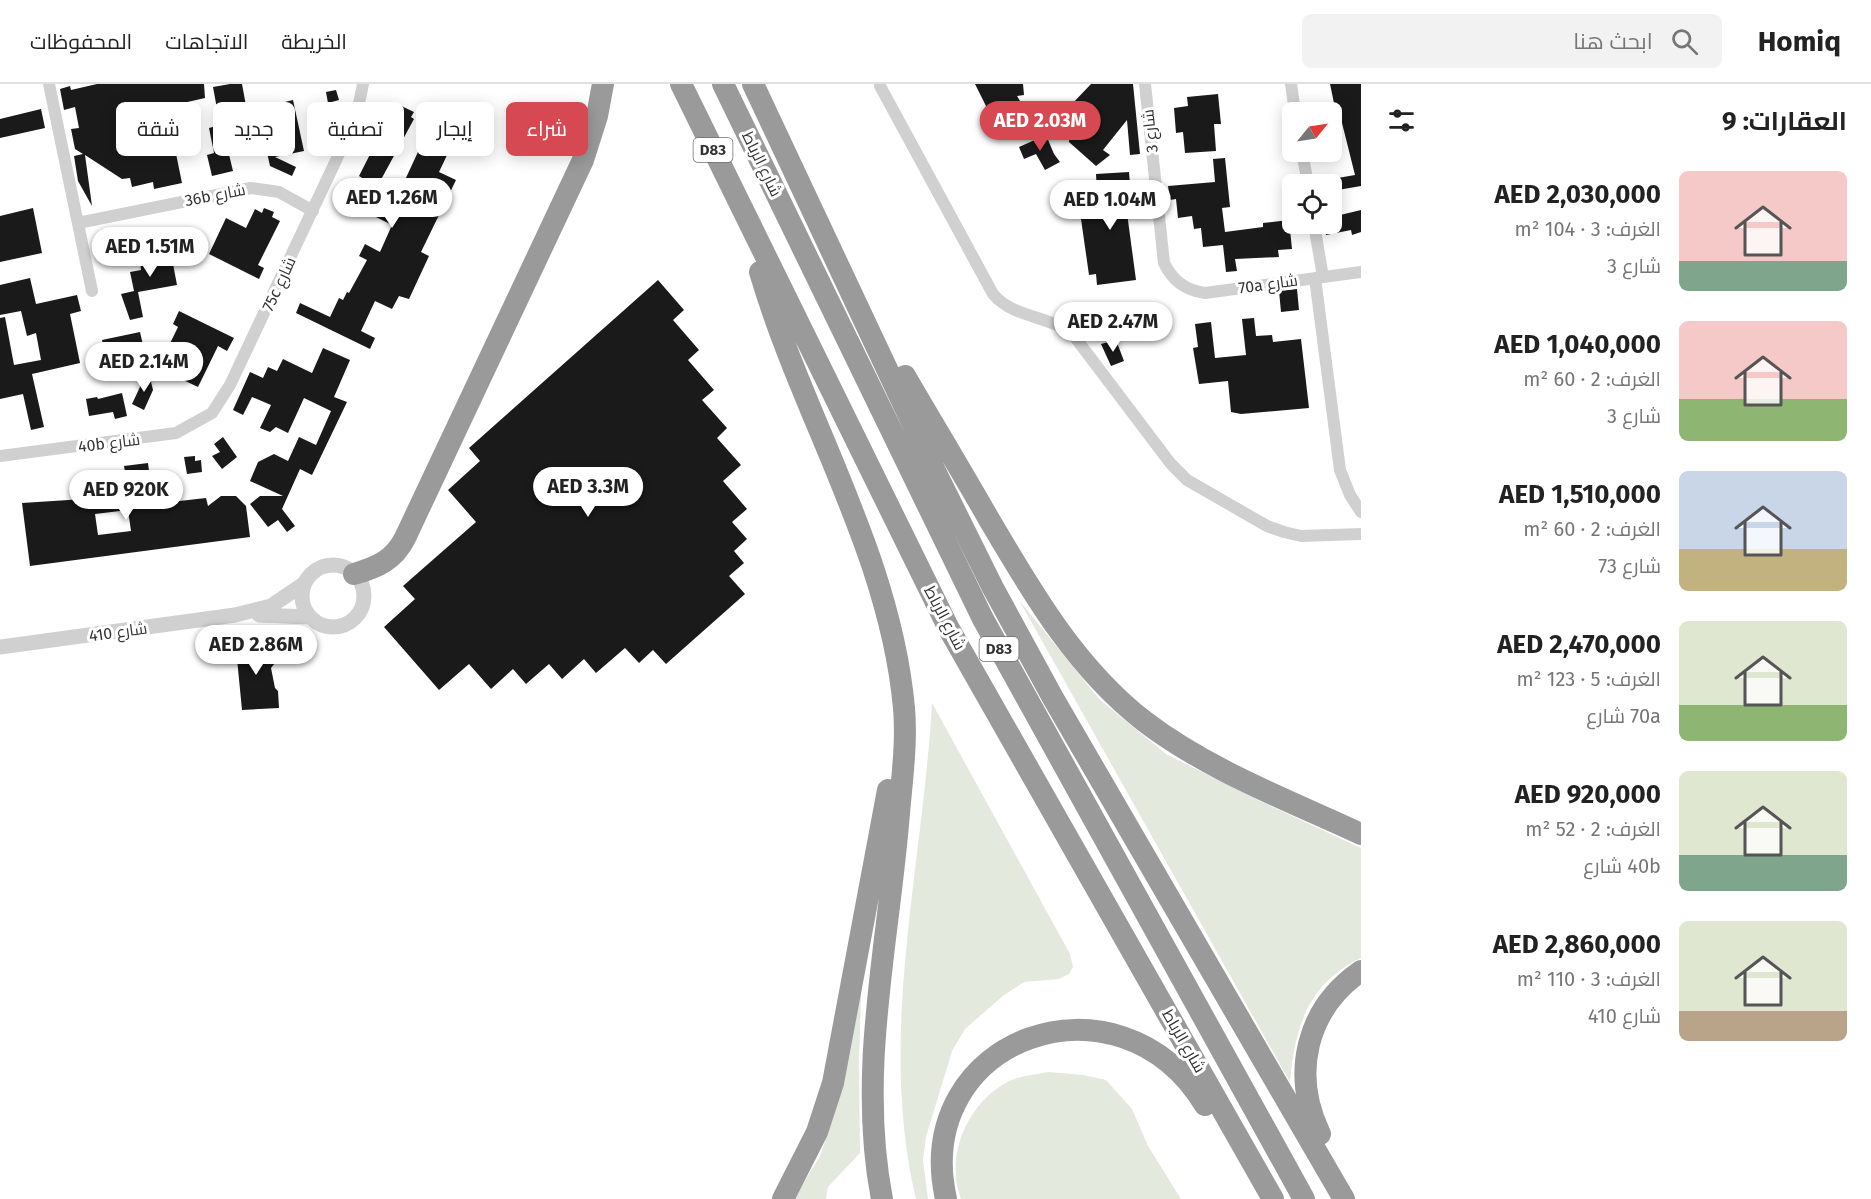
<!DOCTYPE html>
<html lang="ar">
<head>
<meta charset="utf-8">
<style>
	:root { --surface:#fff; --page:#f2f2f2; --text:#222; --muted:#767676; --line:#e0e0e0; --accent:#d64952 }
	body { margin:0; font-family:"Fira Sans",Cairo,sans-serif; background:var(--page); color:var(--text); direction:rtl; height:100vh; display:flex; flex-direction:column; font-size:22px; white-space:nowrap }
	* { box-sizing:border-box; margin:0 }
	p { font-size:20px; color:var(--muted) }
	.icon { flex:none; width:33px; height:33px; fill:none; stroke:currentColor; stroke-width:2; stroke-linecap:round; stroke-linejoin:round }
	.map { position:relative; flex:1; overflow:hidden; direction:ltr }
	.side { display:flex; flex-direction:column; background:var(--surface); width:510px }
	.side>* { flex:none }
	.top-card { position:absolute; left:18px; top:18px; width:570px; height:54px; direction:rtl; display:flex; gap:12px }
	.needle { width:39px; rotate:60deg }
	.buttons { position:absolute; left:1282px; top:18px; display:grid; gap:12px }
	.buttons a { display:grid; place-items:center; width:60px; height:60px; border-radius:9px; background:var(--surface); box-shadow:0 3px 15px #0003; font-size:30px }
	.price { position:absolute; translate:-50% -51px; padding:0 14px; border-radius:21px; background:#fff; color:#222; font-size:20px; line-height:39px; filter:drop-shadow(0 2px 3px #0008) }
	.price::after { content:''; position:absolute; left:50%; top:36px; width:18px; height:14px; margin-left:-9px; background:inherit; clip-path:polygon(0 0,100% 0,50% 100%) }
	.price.on { background:var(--accent); color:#fff }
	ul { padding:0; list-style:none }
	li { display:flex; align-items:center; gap:18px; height:150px; padding:0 24px }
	li span { display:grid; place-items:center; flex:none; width:168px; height:120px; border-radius:9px; color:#555 }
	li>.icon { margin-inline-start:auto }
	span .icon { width:72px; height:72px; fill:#fffc; stroke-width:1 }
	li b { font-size:26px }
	h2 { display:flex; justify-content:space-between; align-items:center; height:72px; padding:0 24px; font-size:26px }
	.tag { padding:0 21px; border-radius:9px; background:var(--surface); box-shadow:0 3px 15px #0003; font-size:21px; line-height:54px }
	.tag.on { background:var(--accent); color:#fff }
	header { display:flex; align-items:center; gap:36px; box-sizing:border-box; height:84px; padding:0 30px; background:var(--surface); border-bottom:2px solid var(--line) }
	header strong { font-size:28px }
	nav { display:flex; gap:33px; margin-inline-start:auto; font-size:21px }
	.search { width:420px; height:54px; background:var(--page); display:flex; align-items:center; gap:15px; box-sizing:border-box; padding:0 21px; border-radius:9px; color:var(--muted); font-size:22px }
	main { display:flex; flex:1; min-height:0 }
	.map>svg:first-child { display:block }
	.green { fill:#e3e9dd }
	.building { fill:#1a1a1a; fill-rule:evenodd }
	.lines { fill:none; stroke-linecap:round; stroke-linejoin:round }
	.minor { stroke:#d0d0d0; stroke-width:12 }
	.tertiary { stroke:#d0d0d0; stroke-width:15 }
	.motorway { stroke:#9a9a9a; stroke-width:22 }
	.labels { text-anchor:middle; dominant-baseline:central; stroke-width:6; stroke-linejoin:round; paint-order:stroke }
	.shield { fill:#fff; stroke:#707070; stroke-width:1.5 }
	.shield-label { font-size:15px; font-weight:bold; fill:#333 }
	.street-label { font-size:16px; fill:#333; stroke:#fff }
</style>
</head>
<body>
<header>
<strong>Homiq</strong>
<div class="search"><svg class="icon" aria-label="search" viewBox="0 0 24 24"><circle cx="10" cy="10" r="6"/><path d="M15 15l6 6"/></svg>ابحث هنا</div>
<nav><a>الخريطة</a><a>الاتجاهات</a><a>المحفوظات</a></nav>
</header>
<main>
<section class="side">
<h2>العقارات: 9<svg class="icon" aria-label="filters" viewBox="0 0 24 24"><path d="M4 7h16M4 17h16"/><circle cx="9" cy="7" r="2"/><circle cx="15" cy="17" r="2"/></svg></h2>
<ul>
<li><span style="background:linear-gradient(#f6c9c9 75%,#7fa58c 0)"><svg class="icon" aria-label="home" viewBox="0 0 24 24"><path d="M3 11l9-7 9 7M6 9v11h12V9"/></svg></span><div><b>AED 2,030,000</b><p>الغرف: 3 · 104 m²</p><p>شارع 3</p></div></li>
<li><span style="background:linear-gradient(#f6c9c9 65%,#8fb573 0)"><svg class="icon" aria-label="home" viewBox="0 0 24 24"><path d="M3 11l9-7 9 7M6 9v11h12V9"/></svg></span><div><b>AED 1,040,000</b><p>الغرف: 2 · 60 m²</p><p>شارع 3</p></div></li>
<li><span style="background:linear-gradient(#c9d6e8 65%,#c2b280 0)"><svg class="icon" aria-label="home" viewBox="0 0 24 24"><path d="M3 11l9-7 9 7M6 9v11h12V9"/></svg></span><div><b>AED 1,510,000</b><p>الغرف: 2 · 60 m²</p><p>شارع 73</p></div></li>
<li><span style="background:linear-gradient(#dfe7d0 70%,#8fb573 0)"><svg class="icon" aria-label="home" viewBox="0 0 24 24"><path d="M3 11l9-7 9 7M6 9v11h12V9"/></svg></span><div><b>AED 2,470,000</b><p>الغرف: 5 · 123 m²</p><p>70a شارع</p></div></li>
<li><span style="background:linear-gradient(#dfe7d0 70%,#7fa58c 0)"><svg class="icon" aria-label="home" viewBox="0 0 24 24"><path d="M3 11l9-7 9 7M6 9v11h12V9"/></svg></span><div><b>AED 920,000</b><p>الغرف: 2 · 52 m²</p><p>40b شارع</p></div></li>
<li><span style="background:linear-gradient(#dfe7d0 75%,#b9a48a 0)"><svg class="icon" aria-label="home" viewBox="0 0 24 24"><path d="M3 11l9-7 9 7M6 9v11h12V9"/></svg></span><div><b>AED 2,860,000</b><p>الغرف: 3 · 110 m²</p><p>شارع 410</p></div></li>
</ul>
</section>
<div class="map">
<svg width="1361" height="1115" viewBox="0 0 1361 1115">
	<rect width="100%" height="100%" fill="#fff"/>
	<!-- green -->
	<path class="green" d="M1019,516L1099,615L1166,670L1260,717L1361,764V874C1308,899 1295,943 1290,998Z
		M932,619L1070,870L1073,883L1069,890L1059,895L1024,898L1004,911L965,945L952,967L926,1053L923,1076L928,1115H916C877,952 923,783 932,619Z
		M862,883L859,976L860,1069L828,1103L826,1115H794L820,1072L835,1028Z
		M1049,988L1083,991L1106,996L1132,1025L1148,1062L1181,1115H961C959,1108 956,1100 956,1092C952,1053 979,1007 1017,994C1027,991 1039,990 1049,988Z"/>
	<!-- building -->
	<path class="building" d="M97,0H204L205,14L183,19L188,49L173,55L182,99L154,105L153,98L132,103L130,94L122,95L85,71L92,122L78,97L74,72L83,70L75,65L71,45L79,44L75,23L64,26L60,5L70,2L71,6Z
		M230,0H242L247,27L293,16L304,67L275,73L296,83L292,92L270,82L264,55L227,62L233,87L212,92L207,71L214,69L209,44L220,41L213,3Z
		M975,0H1023L1024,11L1017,12L1026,27L1025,38L1011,45L1005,36L996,42Z
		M1091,0H1133L1140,70L1130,71L1127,36L1103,66L1110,71L1096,82L1069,58L1070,22Z
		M1330,0H1361V102L1332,107V95L1355,91L1341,35L1332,36V25L1335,24Z
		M336,6L339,16L328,19L326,8Z
		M1218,10L1221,40H1214L1216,67L1185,69L1183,48L1176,49L1174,24L1188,22L1187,13Z
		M393,18L414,28L411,33L414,35L371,114L392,124L430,42L441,47L435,61L449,67L439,88L456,96L421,168L429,172L409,215L399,212L392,225L375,217L361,247L375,254L370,265L296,229L300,219L330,233L339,214L343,216L347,208L349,209L367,176L359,172L365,160L380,168L392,141L368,129L366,133L345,122L350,112L358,116L367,97L359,92L391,29L388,27Z
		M41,25L45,44L0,54V35Z
		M1046,51L1054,70L1060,78L1045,86L1036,70L1024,75L1019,63Z
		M1225,74L1230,123L1222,124L1225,148L1263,143V139L1289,136L1292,165L1278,166L1279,173L1235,175L1237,187L1226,188L1223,161L1203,163L1201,144L1194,145L1192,132L1178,134L1176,115L1170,116L1168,102L1215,98L1213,75Z
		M1129,88L1131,113L1125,114L1136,196L1097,201L1096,190L1089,191L1080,128L1098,126L1096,90Z
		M33,124L42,169L0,178V132Z
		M264,124L274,128L272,133L280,137L258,181L264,184L259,195L209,170L226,134L246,144L255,125L262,129Z
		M1361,126V148L1352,151L1351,146L1326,151L1324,140H1332V133Z
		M160,161V166L170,164L177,201L138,208L143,233L130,236L121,210L134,207L130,188L141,186L140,177L148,176L146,164Z
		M30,194L36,220L77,211L81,227L70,230L80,279L32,290L44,343L31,346L23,310L0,315V234L5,233L14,281L41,276L36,249L27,252L21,227L0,231V201Z
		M658,196L684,226L673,236L699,266L688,276L714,306L702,316L727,344L717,354L741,381L723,397L747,425L732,438L747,455L734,467L744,479L729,492L745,510L666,580L653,566L639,579L625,564L596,589L584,575L562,595L549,580L526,600L513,585L491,605L469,580L439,606L384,543L415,515L403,502L476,438L448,406L480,377L469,364Z
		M1297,205L1299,226L1281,228L1279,207Z
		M179,227L234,254L227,267L218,262L198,303L158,284L178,243L173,240Z
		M1254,234L1256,252L1272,251L1273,258L1301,255L1309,324L1241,330L1231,328L1228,297L1199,300L1193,264L1198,263L1195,240L1211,238L1215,274L1246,271L1242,235Z
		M140,248L146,274L123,279L125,286L110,289L102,256Z
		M1116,256L1124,277L1111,282L1101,260Z
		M323,264L350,276L334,313L347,318L312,391L300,385L282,425L295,442L287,448L278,436L268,443L250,420L260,412H283L250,397L258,378L274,370L288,377L299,353L316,361L331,327L304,314L288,349L276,343L270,348L260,344L271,321L252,313L243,331L233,326L250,288L263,294L268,283L277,287L283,275L312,289Z
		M148,286L153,306L144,326L132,320Z
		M122,309L127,332L115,335L113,328L89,332L86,315L97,313L98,315Z
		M223,353L237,373L222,385L212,372L220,368L214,360Z
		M195,372V377L201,376L202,388L187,390L184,373Z
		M148,379L153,420L206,414L208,422L221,412H236L246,422L250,453L30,482L22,419L84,415L82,398L126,393L124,382ZM128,426L131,447L98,451L95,430Z
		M251,551L254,568L274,565L275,579L271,584L275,604L278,607L279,624L242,626L235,554Z"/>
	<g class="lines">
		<!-- minor -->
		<path class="minor" d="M49,0L92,207
			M1145,0L1164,179C1173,197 1185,206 1205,209L1361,188
			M1291,0L1295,28
			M880,2L993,210C1012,233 1047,232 1071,248L1171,380L1187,396L1267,442L1284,448L1301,452L1361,450
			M1302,68L1308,100
			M78,139L251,104L279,108L313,127
			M1314,140L1323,193
			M1315,194L1340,386L1350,411L1361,428
			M0,372L176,349L212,329L230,301L356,34L363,0"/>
		<!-- tertiary -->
		<path class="tertiary" d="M302 512a31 31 0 1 1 62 0a31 31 0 1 1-62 0Z
			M259,531L310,533
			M0,563L235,531L271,522L305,499"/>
		<!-- motorway -->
		<path class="motorway" d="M681,0L949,545L1273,1115
			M723,0L983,535L1304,1115
			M753,0L933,383L993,504L1053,614L1344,1115
			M760,188C803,334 890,469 904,624C907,658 902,695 899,729C889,857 857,987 882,1115
			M905,292C933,340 962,388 990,437C1033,510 1076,584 1144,637C1208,686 1288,716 1361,750
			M354,490C378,483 394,476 405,454L583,76L597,32L603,0
			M1320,1050C1291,990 1306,925 1361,887
			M783,1115L817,1048L833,999L888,706
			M946,1115C910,954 1118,879 1205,1021"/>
	</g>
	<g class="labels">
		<!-- shield labels -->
		<g class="shield">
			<rect x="693.5" y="54" width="39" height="24" rx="4.5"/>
			<rect x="979.5" y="553" width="39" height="24" rx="4.5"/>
		</g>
		<g class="shield-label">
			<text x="713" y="66">D83</text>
			<text x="999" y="565">D83</text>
		</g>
		<!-- street labels -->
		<g class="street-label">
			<text transform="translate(1150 47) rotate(-96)">شارع 3</text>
			<text transform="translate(762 80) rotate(64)">شارع الرباط</text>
			<text transform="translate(215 111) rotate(-11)">36b شارع</text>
			<text transform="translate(279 200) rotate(-65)">75c شارع</text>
			<text transform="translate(1268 200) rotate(-8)">70a شارع</text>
			<text transform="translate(109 359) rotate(-7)">40b شارع</text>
			<text transform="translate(945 534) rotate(62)">شارع الرباط</text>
			<text transform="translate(118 548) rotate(-8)">شارع 410</text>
			<text transform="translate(1184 957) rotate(60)">شارع الرباط</text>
		</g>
	</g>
</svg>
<div class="buttons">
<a><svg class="needle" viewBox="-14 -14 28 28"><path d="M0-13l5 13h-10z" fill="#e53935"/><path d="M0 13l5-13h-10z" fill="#767676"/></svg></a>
<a><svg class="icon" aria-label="locate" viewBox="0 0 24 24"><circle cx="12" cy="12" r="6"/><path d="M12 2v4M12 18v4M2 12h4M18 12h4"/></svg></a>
</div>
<b class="price on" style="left:1040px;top:68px">AED 2.03M</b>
<b class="price" style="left:392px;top:145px">AED 1.26M</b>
<b class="price" style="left:1110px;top:147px">AED 1.04M</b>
<b class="price" style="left:150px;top:194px">AED 1.51M</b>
<b class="price" style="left:1113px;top:269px">AED 2.47M</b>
<b class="price" style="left:144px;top:309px">AED 2.14M</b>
<b class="price" style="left:588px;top:434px">AED 3.3M</b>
<b class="price" style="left:126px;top:437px">AED 920K</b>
<b class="price" style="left:256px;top:592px">AED 2.86M</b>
<div class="top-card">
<a class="tag on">شراء</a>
<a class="tag">إيجار</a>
<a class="tag">تصفية</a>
<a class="tag">جديد</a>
<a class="tag">شقة</a>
</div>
</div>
</main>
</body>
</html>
